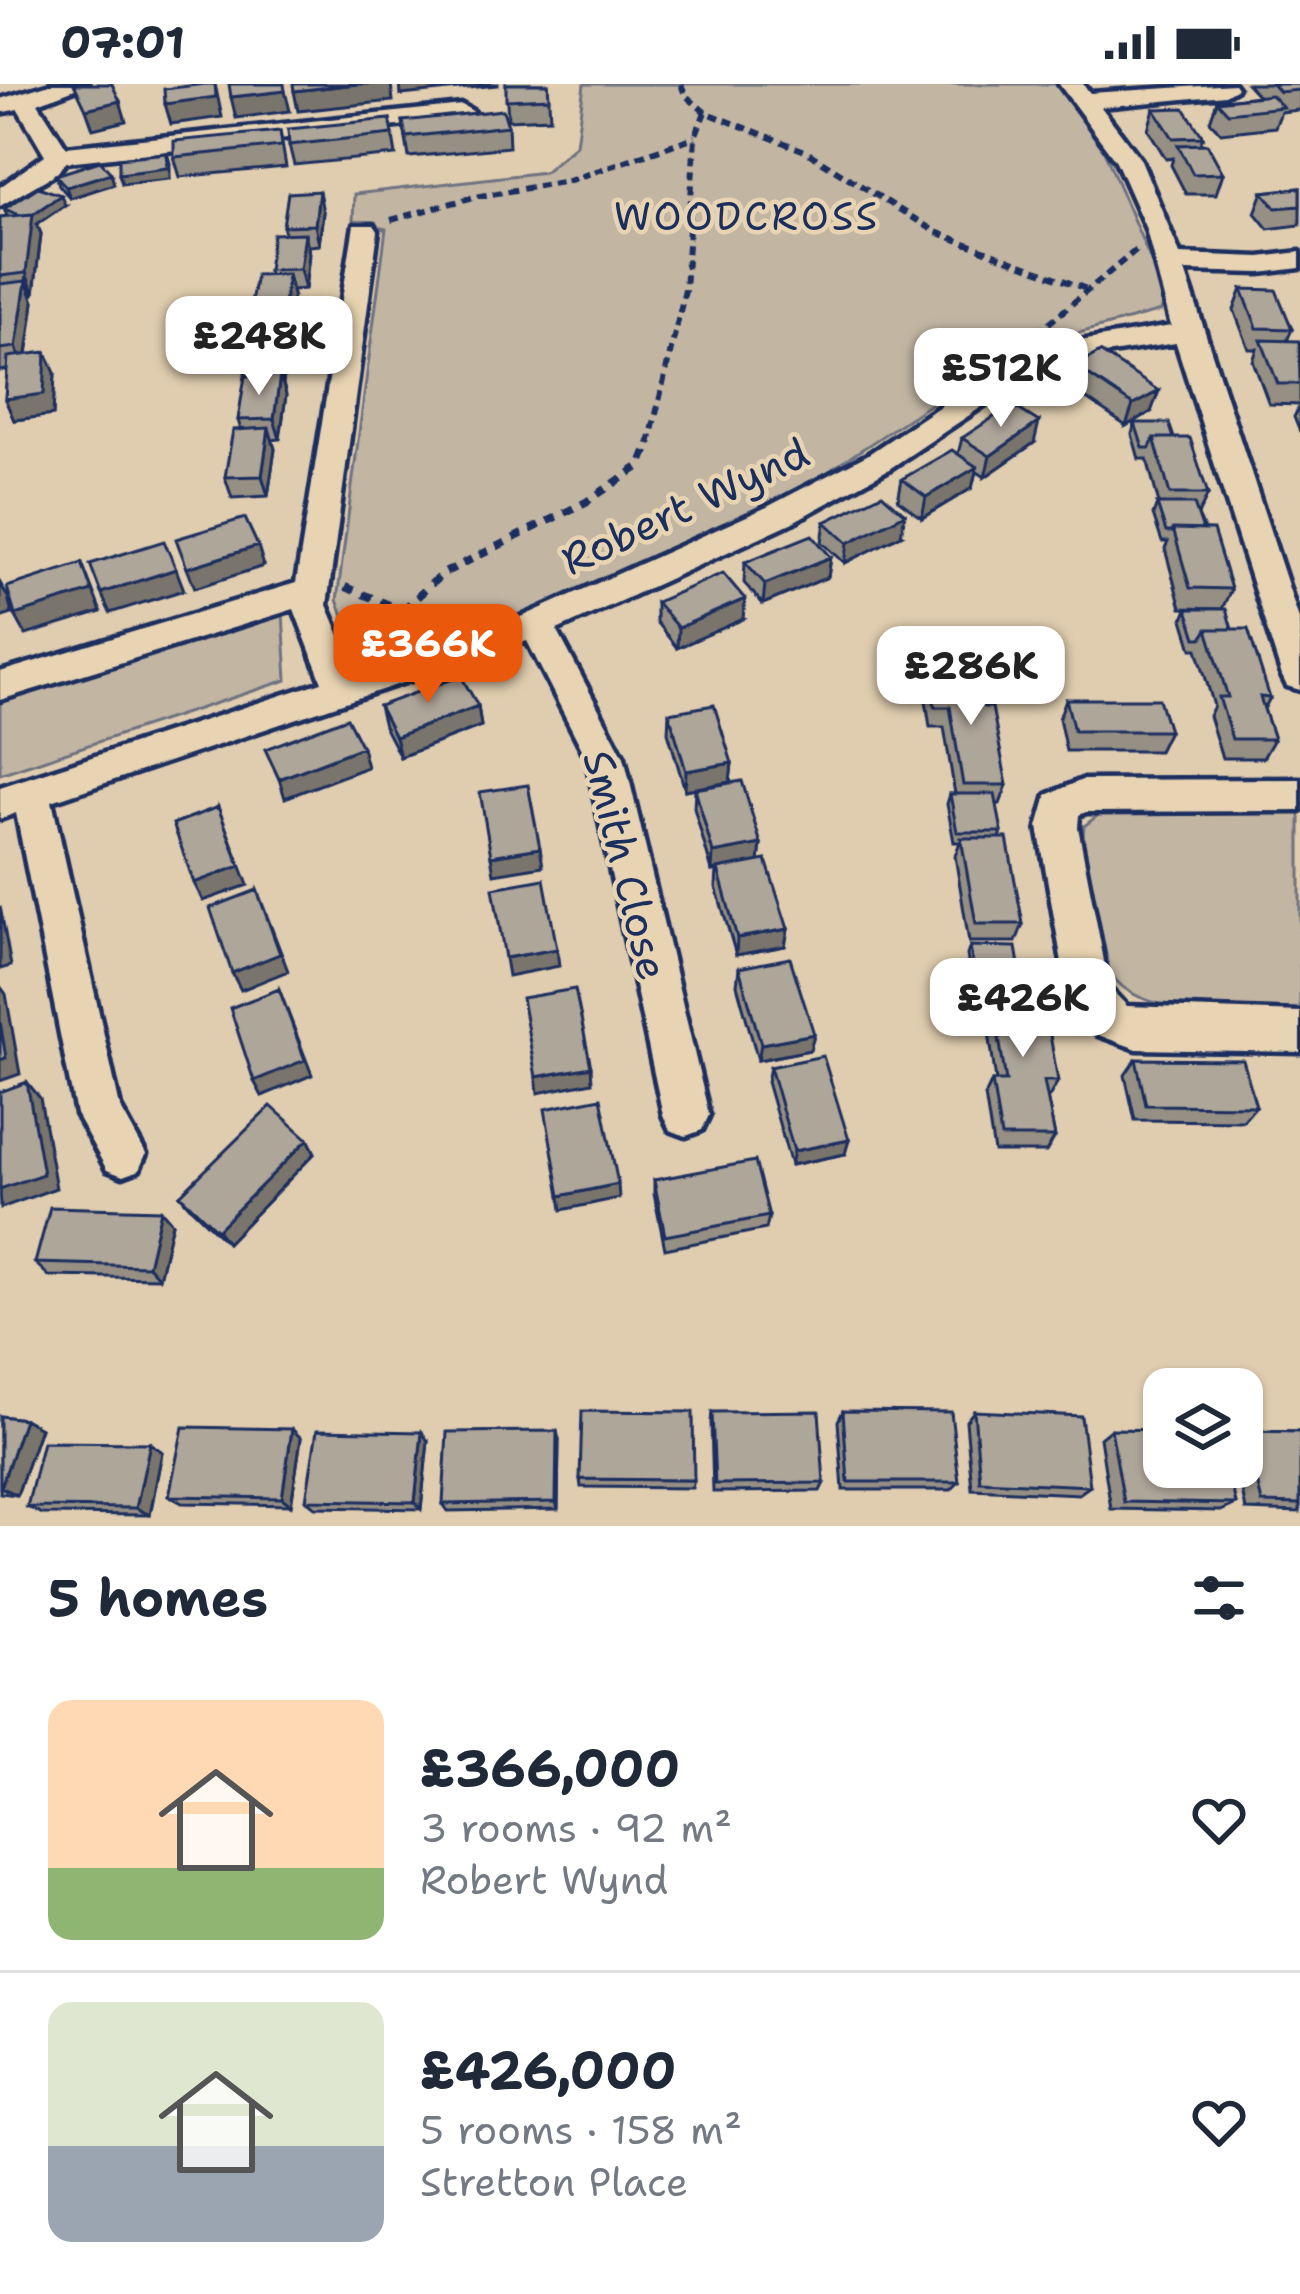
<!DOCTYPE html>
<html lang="en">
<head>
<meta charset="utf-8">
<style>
	:root { --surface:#fff; --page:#f2f2f3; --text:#1f2937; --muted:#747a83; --line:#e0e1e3; --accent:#ea580c }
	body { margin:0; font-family:"Shantell Sans",sans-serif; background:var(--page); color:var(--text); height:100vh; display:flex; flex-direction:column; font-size:45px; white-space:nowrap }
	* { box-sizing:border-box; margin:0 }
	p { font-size:39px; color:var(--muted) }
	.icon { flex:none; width:66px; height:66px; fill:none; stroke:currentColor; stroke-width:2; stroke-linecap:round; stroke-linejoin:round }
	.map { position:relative; height:1442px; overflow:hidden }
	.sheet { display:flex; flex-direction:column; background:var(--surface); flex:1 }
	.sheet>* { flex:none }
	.buttons { position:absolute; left:1143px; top:1284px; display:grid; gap:24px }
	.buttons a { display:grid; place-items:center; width:120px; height:120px; border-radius:24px; background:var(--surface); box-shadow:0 3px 9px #0004; font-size:60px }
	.price { position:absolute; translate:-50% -102px; padding:0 27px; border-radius:24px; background:#fff; color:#222; font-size:39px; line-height:78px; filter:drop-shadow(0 3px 6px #0008) }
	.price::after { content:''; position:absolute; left:50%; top:72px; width:36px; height:27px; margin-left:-18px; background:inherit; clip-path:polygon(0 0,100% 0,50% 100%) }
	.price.active { background:var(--accent); color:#fff }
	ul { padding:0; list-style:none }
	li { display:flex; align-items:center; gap:36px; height:300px; padding:0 48px }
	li+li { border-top:3px solid var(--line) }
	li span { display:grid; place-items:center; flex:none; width:336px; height:240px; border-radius:24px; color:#555 }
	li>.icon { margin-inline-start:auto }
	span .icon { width:144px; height:144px; fill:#fffc; stroke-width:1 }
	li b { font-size:51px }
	h2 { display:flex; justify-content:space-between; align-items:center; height:144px; padding:0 48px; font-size:51px }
	.status { display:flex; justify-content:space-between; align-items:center; height:84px; padding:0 60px; background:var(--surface); direction:ltr }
	.status svg { height:33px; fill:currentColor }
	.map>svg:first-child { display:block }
	.green { fill:#c2b6a3; stroke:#6e7280; stroke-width:3 }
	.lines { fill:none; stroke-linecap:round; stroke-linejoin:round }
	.minor-casing { stroke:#1b2f5e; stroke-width:9 }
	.path-far1 { stroke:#1b2f5e; stroke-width:6; stroke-dasharray:9 6; stroke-linecap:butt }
	.path { stroke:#1b2f5e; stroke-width:8; stroke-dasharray:10 9; stroke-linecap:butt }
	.minor { fill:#e8d4b2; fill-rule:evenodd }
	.wall { fill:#968f84; stroke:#1b2f5e; stroke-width:3 }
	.shaded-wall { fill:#7a746c; stroke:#1b2f5e; stroke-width:3 }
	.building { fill:#afa69a; stroke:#1b2f5e; stroke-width:3 }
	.labels { text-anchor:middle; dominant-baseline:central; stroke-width:9; stroke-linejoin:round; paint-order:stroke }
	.far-quarter-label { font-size:39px; letter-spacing:3px; fill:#1b2f5e; stroke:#e8d4b2 }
	.street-label { font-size:42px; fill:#1b2f5e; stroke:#e8d4b2 }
</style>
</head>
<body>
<div class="status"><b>07:01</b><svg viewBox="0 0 49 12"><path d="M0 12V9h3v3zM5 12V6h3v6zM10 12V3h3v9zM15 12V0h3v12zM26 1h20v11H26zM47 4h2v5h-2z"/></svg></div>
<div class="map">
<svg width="1300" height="1442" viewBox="0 0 1300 1442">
	<rect width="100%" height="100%" fill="#e0cdaf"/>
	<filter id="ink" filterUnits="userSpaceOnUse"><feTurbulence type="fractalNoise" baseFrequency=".00833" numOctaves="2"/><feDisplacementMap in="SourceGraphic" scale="24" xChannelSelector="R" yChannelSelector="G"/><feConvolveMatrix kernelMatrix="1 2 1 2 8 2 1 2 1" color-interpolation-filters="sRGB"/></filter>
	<g filter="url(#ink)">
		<!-- green -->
		<path class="green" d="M584,0H1061L1093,41L1166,212L1161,227L1049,257L970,294L808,401L688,461L487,545L363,581L337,516L386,145L353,138L354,110L544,88L576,61Z
			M283,529L287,596L0,690V616Z
			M1106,725L1300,728V927C1252,926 1129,939 1108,883C1095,845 1091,801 1082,763L1084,742Z"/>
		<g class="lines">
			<defs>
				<path id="minor" d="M50,0H88L38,19L66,63L462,21L474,28L462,35L66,78L57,89L0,122V103L45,71L18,25L0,29V15Z
					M1059,0H1083L1090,9L1234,0L1237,4L1225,11L1101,23L1141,76L1180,170L1260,173L1300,168V184L1260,189L1185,187L1300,538V606L1287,602L1282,592L1176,259L1085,273L986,320L889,385L791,439L557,546L624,673L709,1031L702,1046L686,1052L670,1046L663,1031L586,673L527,557L52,717L120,1023L146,1070L139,1086L123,1092L107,1086L76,1030L16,729L0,735V703L322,598L294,525L0,616V588L296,499L354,141H374L378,147L327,521L355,587L524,532L767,423L867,371L964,306L1068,259L1171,242L1146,145L1116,77Z
					M1300,695V727L1086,728L1079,731L1078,743L1109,903L1127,922L1300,928V968L1137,965L1098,951L1068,912L1038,743L1047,711L1082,696Z"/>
			</defs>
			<!-- minor casing -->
			<use href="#minor" class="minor-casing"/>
			<!-- path-far1 -->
			<path class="path-far1" d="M681,0L685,11L705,28L805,67L936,148L1089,206
				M391,136L474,113L568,97L695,53
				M1037,249L1136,166
				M649,360L685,206L695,53L705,28"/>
			<!-- path -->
			<path class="path" d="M345,503L437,540
				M403,526L442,490L586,418L640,382L650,357"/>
			<!-- minor -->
			<use href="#minor" class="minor"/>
		</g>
		<!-- wall -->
		<path class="wall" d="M506,0H548L550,34L508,36Z
			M1247,0H1300V26L1281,28L1275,43L1221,49L1210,37L1217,17L1258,12Z
			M1154,25L1203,53L1200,60L1223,89L1216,110H1186L1171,81L1173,74L1166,75L1148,45Z
			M390,35L396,71L294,81L289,61Z
			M403,37L508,42L509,63L409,73Z
			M280,47L286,83L180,93L174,73Z
			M56,91L114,100L70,114L59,101Z
			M1300,104V141L1268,145L1255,129L1263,108Z
			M65,121L37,140L41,150L34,210H31L34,218L27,271L55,289L53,331L14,336L5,315L7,286L0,287V133L7,132L4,125Z
			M323,128L319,161L308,162L309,170L305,205L292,206L293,211L288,249H286L288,260L283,300L286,311L280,355L272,356L275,365L268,412L232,414L225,393L241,346L238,336L246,292L243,281L252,240L249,230L269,191L268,186L285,150L283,142Z
			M1242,205L1292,245L1287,257L1300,259V348L1294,333L1300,321L1269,320L1253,277L1257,265H1249L1234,226Z
			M1075,282L1151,328L1126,342L1069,303Z
			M1135,339L1174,354L1208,410L1198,431L1231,505L1222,525L1181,524L1165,465L1168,458H1162L1153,431L1157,420H1159L1147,375H1139L1132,350Z
			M962,354L1034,359L985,393L976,387L972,404L922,434L898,416L902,395L958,370Z
			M825,438L901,451L845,479L822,458Z
			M831,473L828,493L763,520L744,499L745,478Z
			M656,518L743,535L677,564L656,538Z
			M1187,525L1232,545L1270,614L1264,625L1274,655L1263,674H1222L1209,632L1214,622L1197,565H1192L1183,535Z
			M930,590L984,623L1007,701L1000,720H996L1002,748L1000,754L1023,840L1016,858H969L955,772L960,758H954L947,720L950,710H955L944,643H930L925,610Z
			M1066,615L1169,647L1159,667H1066L1059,634Z
			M379,622H478L481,642L400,673L384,642Z
			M669,629L732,679L730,698L685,706L668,648Z
			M695,705L761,760L759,777L788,845L785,862L736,871L716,803L717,786L712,787L694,724Z
			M970,862L1022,898L1058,997L1049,1013H1047L1055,1053L1046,1068H994L985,1012L992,997H996L984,914H973L967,871Z
			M739,884L814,950L810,966L758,976L737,901Z
			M1136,975L1256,1022L1243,1037L1135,1036L1125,991Z
			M770,983L845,1070L791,1081L767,998Z
			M308,1055L315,1069L227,1159L191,1124L180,1111Z
			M654,1096L769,1132L766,1145L665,1165L654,1110Z
			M172,1139L159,1194L49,1192L35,1179Z
			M843,1327L959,1398L951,1406H843L838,1337Z
			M974,1327L1090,1402L1079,1410L972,1405L966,1337Z
			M712,1328L824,1399L820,1407L713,1408L711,1338Z
			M0,1332L24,1335L40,1344L17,1411L0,1409Z
			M1111,1345L1236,1420L1221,1427L1111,1425L1100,1354Z
			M1246,1347L1300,1348V1428L1246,1426L1237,1383H1242V1350Z
			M301,1354L291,1421L182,1419L169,1412Z
			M559,1356L558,1425L448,1427L443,1420Z
			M428,1357L421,1425L315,1423L306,1416Z
			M150,1359L162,1368L150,1431L43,1430L27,1423Z
			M580,1395L694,1396L692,1404L581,1403Z"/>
		<!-- shaded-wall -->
		<path class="shaded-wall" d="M215,0L222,33L171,40L165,20Z
			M357,0H391L393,17L298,27L294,7Z
			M400,0H498V1L401,11Z
			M285,7L290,27L236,34L231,13Z
			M120,17L126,37L93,45L86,25Z
			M167,69L170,79V95L122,100L119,90Z
			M111,89L114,100L70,114L66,103Z
			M319,107L323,128L319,161L315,141Z
			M61,111L65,121L37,140L41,150L34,210L26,189L27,134Z
			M305,149L309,170L305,205L300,185Z
			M288,190L293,211L288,249L283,228Z
			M26,197L34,218L25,284L16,263Z
			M283,239L288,260L283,300L278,279Z
			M46,268L55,289L53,331L14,336L5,315Z
			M280,291L286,311L280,355L274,335Z
			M1159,307L1151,328L1126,342L1133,321Z
			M1039,338L1034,359L985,393L990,372Z
			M269,344L275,365L268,412L262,392Z
			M977,383L972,404L922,434L926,413Z
			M905,430L901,451L845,479L848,459Z
			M258,462L264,482L195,504L187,484Z
			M831,473L828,493L763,520L765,500Z
			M82,479L101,528L26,551L15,531Z
			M176,485L184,506L110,529L101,509Z
			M0,499L8,513L12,530L0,534Z
			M745,515L743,535L677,564L678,544Z
			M478,622L481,642L400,673L395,653Z
			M362,663L367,683L285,714L279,695Z
			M732,679L730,698L685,706L686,687Z
			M218,723L248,801L203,817L194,799Z
			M761,760L759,778L712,787L713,769Z
			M540,764L543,782L494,790L491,772Z
			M257,806L288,887L241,906L232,889Z
			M0,822L11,882L0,885Z
			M788,845L785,862L736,871L737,854Z
			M557,865L559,882L508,892L505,874Z
			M0,902L6,910L20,990L0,997Z
			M279,905L312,991L262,1012L254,997Z
			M814,950L810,966L758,976L761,960Z
			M591,983L592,998L538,1009L536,993Z
			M27,998L40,1014L56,1104L1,1124L0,1105Z
			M308,1055L315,1069L227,1159L217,1146Z
			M849,1056L845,1070L791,1081L794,1067Z
			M618,1100L619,1114L562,1126L560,1112Z
			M161,1126L172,1139L159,1194L148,1182Z
			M24,1335L40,1344L17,1411L1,1403Z
			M292,1345L301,1354L291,1421L282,1414Z
			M557,1347L559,1356L558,1425L556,1418Z
			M422,1348L428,1357L421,1425L415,1418Z
			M150,1359L162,1368L150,1431L136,1424Z"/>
		<!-- building -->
		<path class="building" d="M74,0H112L120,17L86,25Z
			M205,0H215L216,13L165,20L164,5Z
			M229,0H284L285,7L231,13Z
			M293,0H357L294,7Z
			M506,0H548L549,14L506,16Z
			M1272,0H1300V6L1279,8Z
			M1271,11L1283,23L1228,29L1217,17Z
			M1184,24L1203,53L1173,54L1154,25Z
			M503,26L508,42L406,53L403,37Z
			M390,35L393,50L289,61L288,45Z
			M280,47L282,62L174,73V57Z
			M1207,60L1223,89L1193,90L1178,61Z
			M167,69V84L119,90V74Z
			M100,77L111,89L66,103L56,91Z
			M38,103L61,111L33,130L20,131L4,125Z
			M1300,104V122L1276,124L1263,108Z
			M319,107L315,141L283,142L288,109Z
			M33,130L26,189L0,192V133Z
			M305,149L300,185L268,186L273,150Z
			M288,190L283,228L249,230L256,191Z
			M26,197L16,263L0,265V200Z
			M1242,205L1276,206L1292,245L1257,244Z
			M283,239L278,279L243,281L249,240Z
			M1261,256L1299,257L1300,300H1278Z
			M46,268L44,310L5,315L8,273Z
			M1100,268L1159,307L1133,321L1075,282Z
			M280,291L274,335L238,336L245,292Z
			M1012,321L1039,338L990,372L962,354Z
			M1135,339H1169L1174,354H1154L1150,364H1143Z
			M269,344L262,392L225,393L233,346Z
			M1154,354H1190L1208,410H1170Z
			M952,366L977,383L926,413L902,395Z
			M882,410L905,430L848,459L825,438Z
			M1157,420H1194L1203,446L1173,445L1172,448H1166Z
			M245,434L258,462L187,484L176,455Z
			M1173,445L1213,446L1231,505L1190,504Z
			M812,451L831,473L765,500L745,478Z
			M164,457L176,485L101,509L90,480Z
			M82,479L92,507L15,531L7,503Z
			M723,489L745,515L678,544L656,518Z
			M1187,525H1226L1232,545H1207L1202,554H1196Z
			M1207,545H1248L1270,614L1260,613L1274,655H1232L1219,613H1228Z
			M930,590H979L984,623H992L1007,701H963L950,623H935Z
			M461,592L478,622L395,653L379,622Z
			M1066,615H1159L1169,647H1074Z
			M714,621L732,679L686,687L669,629Z
			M347,634L362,663L279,695L265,665Z
			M742,697L761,760L713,769L695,705Z
			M528,701L540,764L491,772L480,708Z
			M950,710H995L1002,748H957Z
			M218,723L240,782L194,799L173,740Z
			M961,754H1007L1023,840H976Z
			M766,776L788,845L737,854L718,785Z
			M544,795L557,865L505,874L493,804Z
			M257,806L280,870L232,889L210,824Z
			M970,862L1016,863L1022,898H990L987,906H976Z
			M790,874L814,950L761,960L739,884Z
			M990,898L1041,899L1058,997H1044L1055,1053H1001L992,997H1006Z
			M279,905L305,976L254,997L230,924Z
			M575,905L591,983L536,993L522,914Z
			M0,937L6,974L0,976Z
			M823,972L849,1056L794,1067L770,983Z
			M1136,975L1243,976L1256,1022L1146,1021Z
			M27,998L43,1090L0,1105V1008Z
			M601,1014L618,1100L560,1112L545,1025Z
			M271,1022L308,1055L217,1146L180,1111Z
			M755,1077L769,1132L665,1152L654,1096Z
			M50,1123L161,1126L148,1182L35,1179Z
			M582,1327L693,1328L694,1396L580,1395Z
			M819,1327L824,1399L715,1400L712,1328Z
			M843,1327L951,1328L959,1398H848Z
			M974,1327L1081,1332L1090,1402L980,1397Z
			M0,1332L24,1335L1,1403H0Z
			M183,1343L292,1345L282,1414L169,1412Z
			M1111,1345L1164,1346V1383H1228L1236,1420L1124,1418Z
			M317,1346L422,1348L415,1418L306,1416Z
			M557,1347L556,1418L443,1420L447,1348Z
			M1246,1347L1300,1348V1420L1262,1419Z
			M43,1358L150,1359L136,1424L27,1423Z"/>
	</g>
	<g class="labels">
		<!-- far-quarter labels -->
		<g class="far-quarter-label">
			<text x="747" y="132">WOODCROSS</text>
		</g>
		<!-- street labels -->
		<g class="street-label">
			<text transform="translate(685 422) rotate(-25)">Robert Wynd</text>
			<text transform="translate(626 781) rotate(76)">Smith Close</text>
		</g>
	</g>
</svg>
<div class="buttons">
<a><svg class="icon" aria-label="layers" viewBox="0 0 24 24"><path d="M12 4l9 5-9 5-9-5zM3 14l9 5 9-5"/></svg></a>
</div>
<b class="price" style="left:259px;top:314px">£248K</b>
<b class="price" style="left:1001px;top:346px">£512K</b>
<b class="price active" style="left:428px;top:622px">£366K</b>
<b class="price" style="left:971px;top:644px">£286K</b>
<b class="price" style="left:1023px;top:976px">£426K</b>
</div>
<section class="sheet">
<h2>5 homes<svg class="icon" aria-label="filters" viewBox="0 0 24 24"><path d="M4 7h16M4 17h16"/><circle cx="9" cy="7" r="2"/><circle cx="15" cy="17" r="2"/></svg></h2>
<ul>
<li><span style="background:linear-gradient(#ffd9b3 70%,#8fb573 0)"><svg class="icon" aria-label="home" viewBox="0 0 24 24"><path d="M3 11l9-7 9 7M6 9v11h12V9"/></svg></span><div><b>£366,000</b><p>3 rooms · 92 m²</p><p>Robert Wynd</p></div><svg class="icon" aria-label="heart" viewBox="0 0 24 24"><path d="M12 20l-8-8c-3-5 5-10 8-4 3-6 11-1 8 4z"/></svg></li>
<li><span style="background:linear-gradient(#dfe7d0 60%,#9aa5b1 0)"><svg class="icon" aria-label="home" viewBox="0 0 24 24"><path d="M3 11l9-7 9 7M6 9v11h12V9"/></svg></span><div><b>£426,000</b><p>5 rooms · 158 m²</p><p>Stretton Place</p></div><svg class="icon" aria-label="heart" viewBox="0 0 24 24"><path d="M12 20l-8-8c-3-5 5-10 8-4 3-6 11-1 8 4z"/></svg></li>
</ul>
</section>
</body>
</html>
